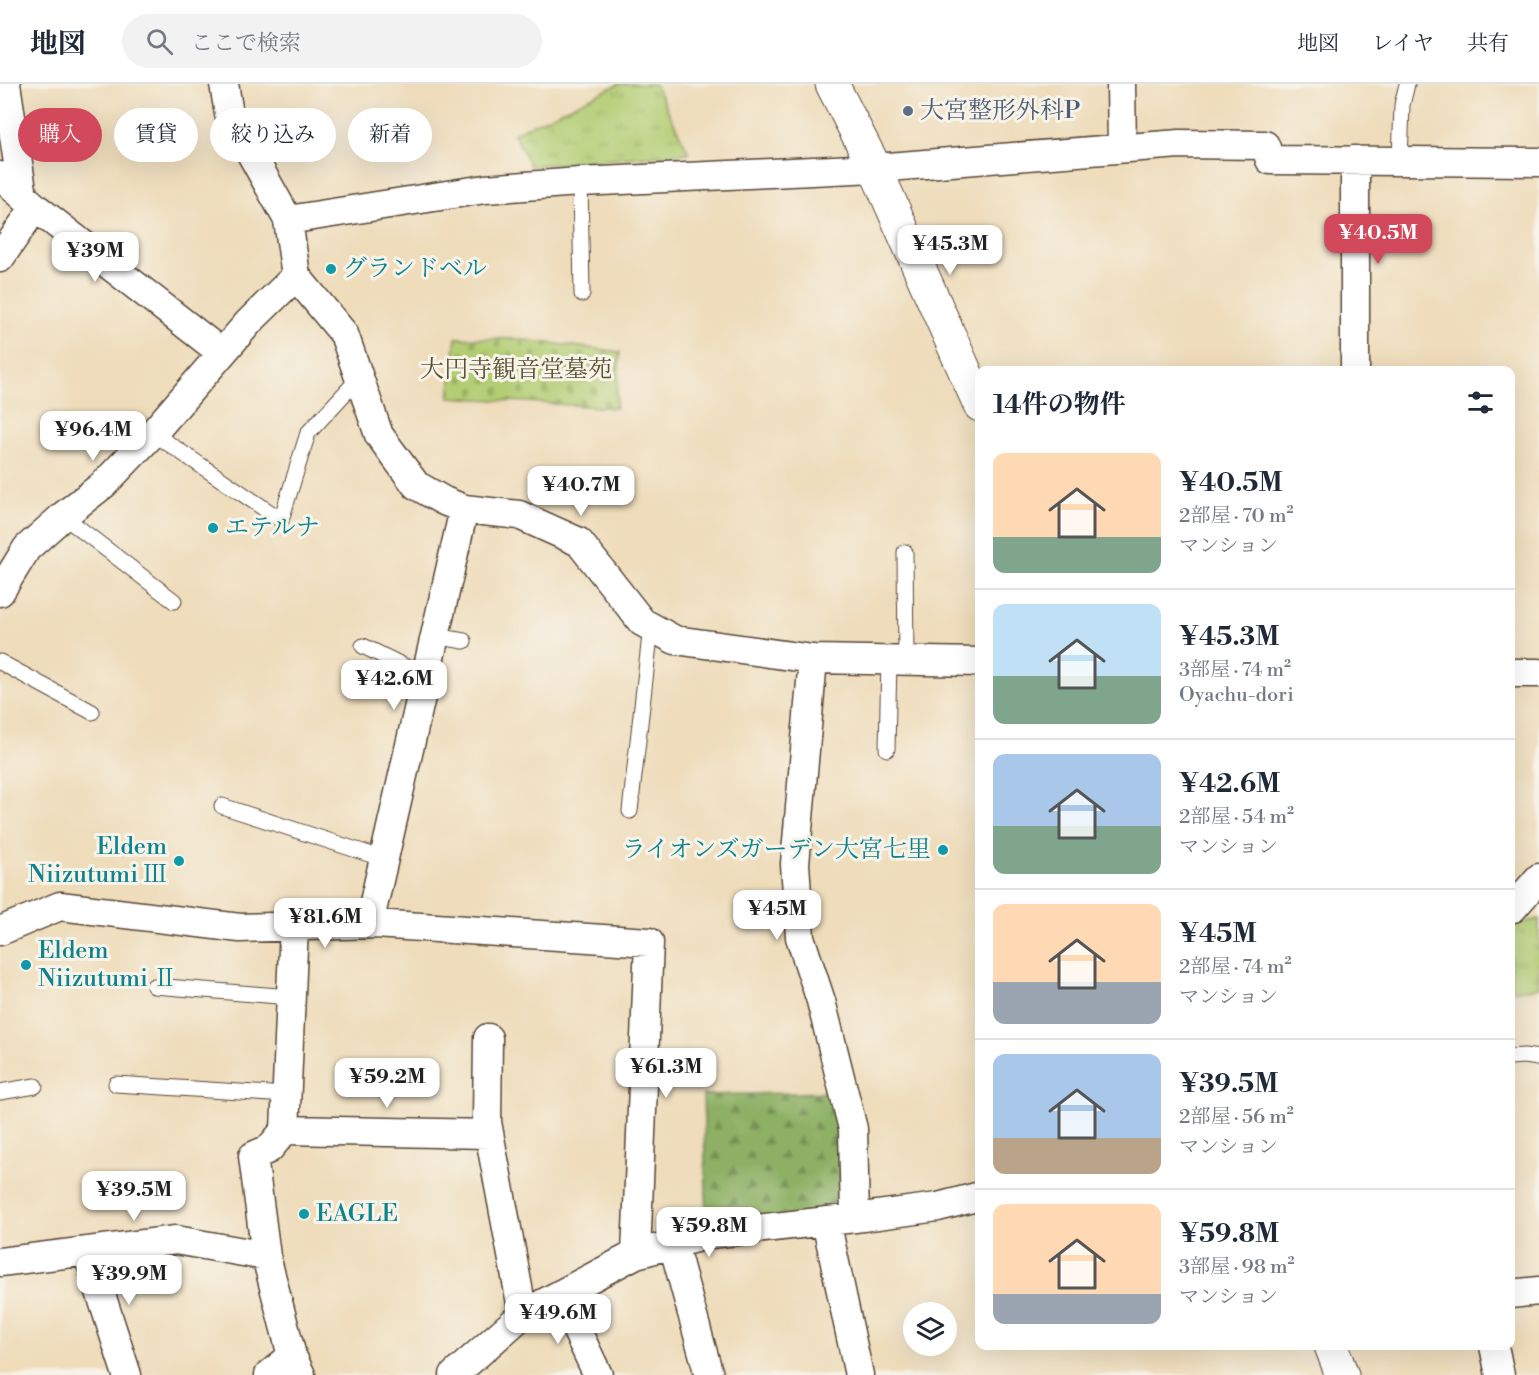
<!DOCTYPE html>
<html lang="ja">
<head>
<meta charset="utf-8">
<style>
	:root { --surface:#fff; --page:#f2f2f3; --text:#1f2937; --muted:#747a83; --line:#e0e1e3; --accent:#d1495b }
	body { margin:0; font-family:"Libre Bodoni","Noto Serif JP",serif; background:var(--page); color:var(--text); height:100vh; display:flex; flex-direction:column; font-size:22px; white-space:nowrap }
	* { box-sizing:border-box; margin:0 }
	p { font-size:20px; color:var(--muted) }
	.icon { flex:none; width:33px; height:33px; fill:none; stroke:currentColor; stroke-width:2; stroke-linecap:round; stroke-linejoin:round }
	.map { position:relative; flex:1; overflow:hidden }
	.panel { position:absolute; left:975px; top:282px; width:540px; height:984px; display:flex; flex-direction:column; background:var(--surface); border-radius:12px; box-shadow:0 6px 24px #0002 }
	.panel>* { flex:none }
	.hud { position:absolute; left:18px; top:24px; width:570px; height:54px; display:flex; gap:12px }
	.tools { position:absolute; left:903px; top:1218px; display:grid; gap:12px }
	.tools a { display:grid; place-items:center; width:54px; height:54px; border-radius:50%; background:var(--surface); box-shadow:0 6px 24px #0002; font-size:30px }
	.price { position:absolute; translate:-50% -51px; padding:0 14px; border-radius:12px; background:#fff; color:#222; font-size:20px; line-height:39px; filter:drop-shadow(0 2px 3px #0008) }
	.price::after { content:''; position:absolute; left:50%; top:36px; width:18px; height:14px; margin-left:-9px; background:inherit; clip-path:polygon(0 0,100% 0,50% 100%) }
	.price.selected { background:var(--accent); color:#fff }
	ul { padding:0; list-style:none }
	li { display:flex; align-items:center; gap:18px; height:150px; padding:0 18px }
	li+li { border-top:2px solid var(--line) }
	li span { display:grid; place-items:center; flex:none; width:168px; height:120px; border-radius:12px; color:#555 }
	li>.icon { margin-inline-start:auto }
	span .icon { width:72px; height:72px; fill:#fffc; stroke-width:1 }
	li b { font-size:26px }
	h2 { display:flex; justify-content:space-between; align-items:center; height:72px; padding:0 18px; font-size:26px }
	.pill { padding:0 21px; border-radius:27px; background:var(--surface); box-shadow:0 6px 24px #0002; font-size:21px; line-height:54px }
	.pill.selected { background:var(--accent); color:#fff }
	header { display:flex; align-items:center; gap:36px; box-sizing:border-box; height:84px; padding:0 30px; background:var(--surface); border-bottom:2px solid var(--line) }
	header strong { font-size:28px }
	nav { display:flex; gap:33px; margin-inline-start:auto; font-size:21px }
	.search { width:420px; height:54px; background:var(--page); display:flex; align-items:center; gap:15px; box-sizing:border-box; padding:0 21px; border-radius:33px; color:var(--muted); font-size:22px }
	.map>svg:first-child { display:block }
	.forest { fill:url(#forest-firs); stroke:#646d42; stroke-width:1.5 }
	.cemetery { fill:url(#cemetery-stones); stroke:#767c48; stroke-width:1.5 }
	.park { fill:url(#park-tufts); stroke:#767c48; stroke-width:1.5 }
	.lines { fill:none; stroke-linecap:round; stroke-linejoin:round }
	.service-casing { stroke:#564535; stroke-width:17 }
	.minor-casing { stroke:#564535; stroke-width:31 }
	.tertiary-casing { stroke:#564535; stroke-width:35 }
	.service { stroke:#fff; stroke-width:15 }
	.minor { stroke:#fff; stroke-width:28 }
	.tertiary { stroke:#fff; stroke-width:33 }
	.service-dot { fill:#5c6f8a; stroke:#f7f3e8; stroke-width:2 }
	.culture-dot { fill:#0f9aa8; stroke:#f7f3e8; stroke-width:2 }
	.labels { text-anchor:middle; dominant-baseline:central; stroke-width:6; stroke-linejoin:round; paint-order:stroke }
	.service-label { font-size:24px; fill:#4e5e75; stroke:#f7f3e8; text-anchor:start }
	.culture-label { font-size:24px; fill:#0d838f; stroke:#f7f3e8; text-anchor:start }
	.park-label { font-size:24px; fill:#595333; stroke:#f7f3e8 }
</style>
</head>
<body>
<header>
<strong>地図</strong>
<div class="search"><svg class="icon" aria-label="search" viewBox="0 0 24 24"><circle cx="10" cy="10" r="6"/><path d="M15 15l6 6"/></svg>ここで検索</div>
<nav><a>地図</a><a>レイヤ</a><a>共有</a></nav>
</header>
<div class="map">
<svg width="1539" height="1291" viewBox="0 0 1539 1291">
	<defs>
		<pattern id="forest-firs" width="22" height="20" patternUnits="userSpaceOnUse" patternTransform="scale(1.5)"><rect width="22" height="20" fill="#8db065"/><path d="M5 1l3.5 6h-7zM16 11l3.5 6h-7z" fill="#748f53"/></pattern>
		<pattern id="cemetery-stones" width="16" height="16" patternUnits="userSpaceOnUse" patternTransform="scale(1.5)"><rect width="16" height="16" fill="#b2cd73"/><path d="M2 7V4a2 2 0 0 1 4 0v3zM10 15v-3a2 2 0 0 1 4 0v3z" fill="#9ab063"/></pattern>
		<pattern id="park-tufts" width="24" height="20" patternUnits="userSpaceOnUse" patternTransform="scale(1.5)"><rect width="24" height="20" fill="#b2cd73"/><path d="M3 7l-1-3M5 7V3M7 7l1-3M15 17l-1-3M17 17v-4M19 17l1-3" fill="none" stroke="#9ab063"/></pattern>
	</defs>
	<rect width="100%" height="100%" fill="#f7f3e8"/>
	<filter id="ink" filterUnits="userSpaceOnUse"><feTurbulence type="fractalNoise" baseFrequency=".0167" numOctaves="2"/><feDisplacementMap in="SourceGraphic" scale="12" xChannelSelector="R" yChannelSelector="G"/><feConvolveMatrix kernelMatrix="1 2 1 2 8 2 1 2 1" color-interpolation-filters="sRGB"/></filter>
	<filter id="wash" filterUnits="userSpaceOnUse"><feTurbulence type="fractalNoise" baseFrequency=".008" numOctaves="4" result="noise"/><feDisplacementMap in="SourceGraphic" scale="24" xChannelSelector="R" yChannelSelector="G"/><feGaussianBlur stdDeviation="1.35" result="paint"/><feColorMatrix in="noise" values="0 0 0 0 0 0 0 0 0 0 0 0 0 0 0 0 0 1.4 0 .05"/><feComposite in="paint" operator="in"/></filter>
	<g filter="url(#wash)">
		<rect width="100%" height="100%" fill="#eedcba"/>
		<!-- forest -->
		<path class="forest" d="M837,1008L844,1044L840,1117L831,1129L707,1141L703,1011Z"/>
		<!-- cemetery -->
		<path class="cemetery" d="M456,254L516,255L620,268L616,324L449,313Z"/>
		<!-- park -->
		<path class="park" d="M619,0H655L689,69L530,82L514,49Z
			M1539,835V903L1511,907V841Z"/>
	</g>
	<g filter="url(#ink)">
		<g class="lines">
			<defs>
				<path id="service" d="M1400,76L1402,21L1407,0
					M580,98L582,210
					M153,349L281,436L308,349L359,294
					M63,432L174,517
					M905,468L906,576
					M435,552L464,557
					M363,562L426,593
					M0,578L92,628
					M887,665L889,576
					M222,722L384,775
					M630,727L651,543
					M154,902L291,913
					M1510,973L1524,972L1539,974
					M116,1000L287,1011
					M0,1008L35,1002"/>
				<path id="minor" d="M6,0L23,112
					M224,0L229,30L288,136L296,192L344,250L379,351L416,401L444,417L464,425L519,431L579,458L642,538L675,556L813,575L980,578
					M1121,0L1122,64
					M1355,76V286
					M0,92L35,123L222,269
					M288,136L485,105L580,98L875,84L1179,60L1265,61L1270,76L1539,78
					M0,174L35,123
					M0,508L27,464L63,432L104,400L153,349L249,238L296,192
					M813,575L795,780L800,853L821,917L853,1045L855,1134
					M1510,589H1539
					M1510,824H1513L1539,794
					M369,840L464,425
					M294,842L285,1046L269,1065L253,1072L266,1172L292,1272L301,1291
					M0,847L60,822L240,844L375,840L649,858L636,1170
					M488,954L487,1038L523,1230
					M285,1046L489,1050
					M826,1137L859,1291
					M673,1160L709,1291
					M87,1167L127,1291
					M0,1178L176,1156L266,1172
					M1510,1210L1539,1207
					M560,1211L598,1291
					M1494,1262L1500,1291
					M269,1291L292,1272
					M454,1291L523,1230L636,1170L710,1150L855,1134L938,1123L980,1112"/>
				<path id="tertiary" d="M832,0L875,84L980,321
					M1331,1262L1342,1291"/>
			</defs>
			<!-- service casing -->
			<use href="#service" class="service-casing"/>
			<!-- minor casing -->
			<use href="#minor" class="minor-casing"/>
			<!-- tertiary casing -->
			<use href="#tertiary" class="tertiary-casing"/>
			<!-- service -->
			<use href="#service" class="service"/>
			<!-- minor -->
			<use href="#minor" class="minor"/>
			<!-- tertiary -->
			<use href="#tertiary" class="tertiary"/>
		</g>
	</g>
	<!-- markers -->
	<circle class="service-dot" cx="908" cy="27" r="6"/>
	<g class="culture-dot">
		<circle cx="331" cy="185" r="6"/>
		<circle cx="213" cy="444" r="6"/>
		<circle cx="943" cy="766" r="6"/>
		<circle cx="179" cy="777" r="6"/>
		<circle cx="26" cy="881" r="6"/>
		<circle cx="304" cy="1130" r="6"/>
	</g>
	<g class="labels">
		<!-- service labels -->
		<g class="service-label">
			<text x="920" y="27">大宮整形外科P</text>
		</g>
		<!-- culture labels -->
		<g class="culture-label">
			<text x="343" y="185">グランドベル</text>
			<text x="225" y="444">エテルナ</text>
			<text x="167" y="763" text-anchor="end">Eldem<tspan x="167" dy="28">Niizutumi Ⅲ</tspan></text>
			<text x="931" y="766" text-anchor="end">ライオンズガーデン大宮七里</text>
			<text x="38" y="867">Eldem<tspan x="38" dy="28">Niizutumi Ⅱ</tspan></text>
			<text x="316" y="1130">EAGLE</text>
		</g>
		<!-- park labels -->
		<g class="park-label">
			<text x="516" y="286">大円寺観音堂墓苑</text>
		</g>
	</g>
</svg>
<div class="tools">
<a><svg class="icon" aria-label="layers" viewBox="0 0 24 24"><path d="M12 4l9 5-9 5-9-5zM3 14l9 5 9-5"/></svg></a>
</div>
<b class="price selected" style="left:1378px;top:181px">¥40.5M</b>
<b class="price" style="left:950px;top:192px">¥45.3M</b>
<b class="price" style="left:95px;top:199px">¥39M</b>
<b class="price" style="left:93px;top:378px">¥96.4M</b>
<b class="price" style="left:581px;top:433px">¥40.7M</b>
<b class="price" style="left:394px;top:627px">¥42.6M</b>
<b class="price" style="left:777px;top:857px">¥45M</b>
<b class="price" style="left:325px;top:865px">¥81.6M</b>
<b class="price" style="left:666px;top:1015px">¥61.3M</b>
<b class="price" style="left:387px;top:1025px">¥59.2M</b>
<b class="price" style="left:134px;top:1138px">¥39.5M</b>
<b class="price" style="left:709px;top:1174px">¥59.8M</b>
<b class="price" style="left:129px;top:1222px">¥39.9M</b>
<b class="price" style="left:558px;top:1261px">¥49.6M</b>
<div class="hud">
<a class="pill selected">購入</a>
<a class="pill">賃貸</a>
<a class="pill">絞り込み</a>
<a class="pill">新着</a>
</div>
<section class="panel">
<h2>14件の物件<svg class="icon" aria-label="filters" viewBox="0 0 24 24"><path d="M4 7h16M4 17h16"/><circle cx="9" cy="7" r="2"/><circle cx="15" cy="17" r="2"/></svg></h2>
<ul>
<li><span style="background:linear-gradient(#ffd9b3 70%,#7fa58c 0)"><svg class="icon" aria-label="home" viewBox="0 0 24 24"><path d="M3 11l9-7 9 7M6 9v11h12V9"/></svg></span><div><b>¥40.5M</b><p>2部屋 · 70 m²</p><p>マンション</p></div></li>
<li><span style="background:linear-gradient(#bfe0f5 60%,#7fa58c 0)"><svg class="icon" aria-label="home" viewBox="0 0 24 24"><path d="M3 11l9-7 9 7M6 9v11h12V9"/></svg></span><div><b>¥45.3M</b><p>3部屋 · 74 m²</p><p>Oyachu-dori</p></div></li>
<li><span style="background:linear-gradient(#a9c7e8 60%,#7fa58c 0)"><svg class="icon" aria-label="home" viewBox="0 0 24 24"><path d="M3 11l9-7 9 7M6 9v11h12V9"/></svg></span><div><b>¥42.6M</b><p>2部屋 · 54 m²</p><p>マンション</p></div></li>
<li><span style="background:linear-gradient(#ffd9b3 65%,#9aa5b1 0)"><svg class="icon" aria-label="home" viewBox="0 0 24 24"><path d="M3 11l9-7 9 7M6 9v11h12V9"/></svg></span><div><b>¥45M</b><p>2部屋 · 74 m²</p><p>マンション</p></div></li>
<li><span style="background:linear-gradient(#a9c7e8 70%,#b9a48a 0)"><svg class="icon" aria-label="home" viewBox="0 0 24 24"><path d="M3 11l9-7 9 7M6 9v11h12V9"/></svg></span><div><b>¥39.5M</b><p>2部屋 · 56 m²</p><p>マンション</p></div></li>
<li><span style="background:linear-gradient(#ffd9b3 75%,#9aa5b1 0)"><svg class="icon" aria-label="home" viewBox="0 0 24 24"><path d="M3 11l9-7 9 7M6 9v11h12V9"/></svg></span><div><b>¥59.8M</b><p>3部屋 · 98 m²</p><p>マンション</p></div></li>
</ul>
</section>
</div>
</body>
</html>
